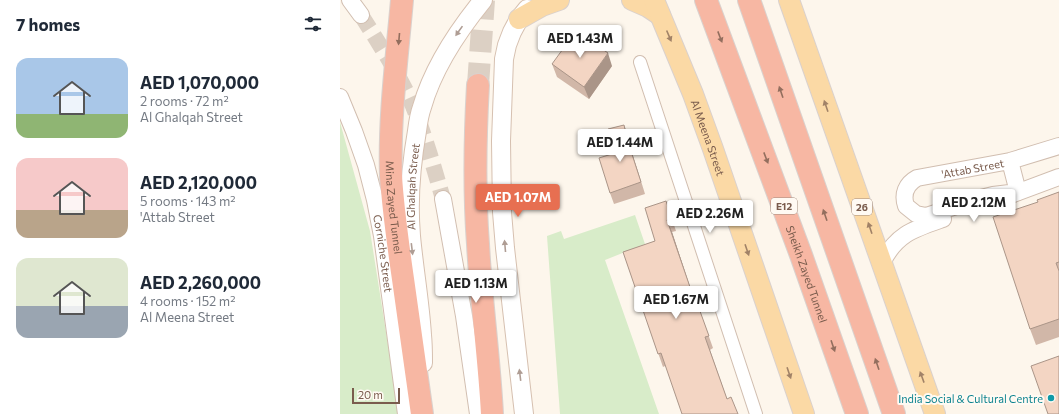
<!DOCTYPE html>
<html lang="en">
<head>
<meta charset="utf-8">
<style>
	:root { --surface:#fff; --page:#f2f2f3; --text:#1f2937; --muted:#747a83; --accent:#e76f51 }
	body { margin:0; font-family:Commissioner,sans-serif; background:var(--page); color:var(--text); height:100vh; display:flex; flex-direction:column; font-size:15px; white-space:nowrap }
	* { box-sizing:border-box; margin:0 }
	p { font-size:13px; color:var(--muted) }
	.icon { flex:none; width:22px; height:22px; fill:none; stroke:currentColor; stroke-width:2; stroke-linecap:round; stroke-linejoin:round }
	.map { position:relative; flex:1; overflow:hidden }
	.side { display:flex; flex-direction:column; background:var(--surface); width:340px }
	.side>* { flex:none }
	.scale { position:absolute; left:12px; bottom:10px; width:48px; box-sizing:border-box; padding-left:4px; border:2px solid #7a5c4d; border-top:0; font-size:11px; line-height:14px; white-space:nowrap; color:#7a5c4d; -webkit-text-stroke:3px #fffaf3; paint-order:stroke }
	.price { position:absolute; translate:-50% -34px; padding:0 9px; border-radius:4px; background:#fff; color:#222; font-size:13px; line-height:26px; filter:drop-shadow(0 1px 2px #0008) }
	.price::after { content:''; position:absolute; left:50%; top:24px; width:12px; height:9px; margin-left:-6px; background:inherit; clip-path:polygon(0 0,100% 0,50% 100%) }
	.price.current { background:var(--accent); color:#fff }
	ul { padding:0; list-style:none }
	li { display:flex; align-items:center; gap:12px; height:100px; padding:0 16px }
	li span { display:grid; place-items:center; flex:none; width:112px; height:80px; border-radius:12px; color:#555 }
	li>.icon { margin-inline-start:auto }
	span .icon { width:48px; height:48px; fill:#fffc; stroke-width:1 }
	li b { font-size:17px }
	h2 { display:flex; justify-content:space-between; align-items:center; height:48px; padding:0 16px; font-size:17px }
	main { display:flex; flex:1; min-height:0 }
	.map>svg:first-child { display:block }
	.green { fill:#d8ecc9 }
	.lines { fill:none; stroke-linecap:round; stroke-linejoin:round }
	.tertiary-tunnel { stroke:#dcd0c4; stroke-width:16; stroke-dasharray:16 8; stroke-linecap:butt }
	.motorway-tunnel { stroke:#dcd0c4; stroke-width:22; stroke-dasharray:22 11; stroke-linecap:butt }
	.minor-casing { stroke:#d1beb0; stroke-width:14 }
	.tertiary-casing { stroke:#d1beb0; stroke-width:18 }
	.secondary-casing { stroke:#d6c0b0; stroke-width:20 }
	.primary-casing { stroke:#dad1cd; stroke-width:22 }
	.motorway-casing { stroke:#dad1cd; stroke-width:24 }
	.minor { stroke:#fff; stroke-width:12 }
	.tertiary { stroke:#fff; stroke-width:16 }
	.secondary { stroke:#fff; stroke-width:18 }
	.primary { stroke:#fbd9a5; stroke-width:20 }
	.motorway { stroke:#f7b7a3; stroke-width:22 }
	.wall { fill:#d1b7a8 }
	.shaded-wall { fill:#aa9588 }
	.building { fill:#f3d5c3; stroke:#aa9588 }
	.oneway { fill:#af9d94 }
	.oneway2 { fill:#a18267 }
	.oneway3 { fill:#936e5e }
	.culture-dot { fill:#0f9aa8; stroke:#fffaf3; stroke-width:1.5 }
	.labels { text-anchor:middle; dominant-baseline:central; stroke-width:4; stroke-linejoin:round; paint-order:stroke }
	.shield { fill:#fffaf3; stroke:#a28b7f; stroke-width:1 }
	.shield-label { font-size:10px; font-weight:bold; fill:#7a5c4d }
	.street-label { font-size:11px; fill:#7a5c4d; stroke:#fffaf3 }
	.culture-label { font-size:11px; fill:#0d838f; stroke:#fffaf3; text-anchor:end }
</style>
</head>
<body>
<main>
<section class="side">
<h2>7 homes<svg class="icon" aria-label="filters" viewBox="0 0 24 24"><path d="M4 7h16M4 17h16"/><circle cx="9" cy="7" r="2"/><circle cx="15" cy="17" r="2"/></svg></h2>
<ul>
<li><span style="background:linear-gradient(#a9c7e8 70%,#8fb573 0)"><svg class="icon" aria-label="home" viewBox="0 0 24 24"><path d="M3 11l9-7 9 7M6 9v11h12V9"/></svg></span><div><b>AED 1,070,000</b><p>2 rooms · 72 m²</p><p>Al Ghalqah Street</p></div></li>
<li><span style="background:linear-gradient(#f6c9c9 65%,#b9a48a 0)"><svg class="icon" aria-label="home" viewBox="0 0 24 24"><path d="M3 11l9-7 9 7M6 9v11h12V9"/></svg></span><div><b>AED 2,120,000</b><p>5 rooms · 143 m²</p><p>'Attab Street</p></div></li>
<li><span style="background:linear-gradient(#dfe7d0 60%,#9aa5b1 0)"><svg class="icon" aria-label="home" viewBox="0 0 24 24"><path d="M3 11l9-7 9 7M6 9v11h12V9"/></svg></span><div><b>AED 2,260,000</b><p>4 rooms · 152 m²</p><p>Al Meena Street</p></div></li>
</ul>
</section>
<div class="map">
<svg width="719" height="414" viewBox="0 0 719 414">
	<rect width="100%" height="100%" fill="#fdf6ec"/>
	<!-- green -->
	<path class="green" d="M0,122L30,231L59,414H0Z
		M295,215L305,244L265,260L319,414H220L207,236L221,231L224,239Z"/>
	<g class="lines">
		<!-- tertiary-tunnel -->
		<path class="tertiary-tunnel" d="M21,15C40,45 59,74 73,106C85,136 94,168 103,199"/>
		<!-- motorway-tunnel -->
		<path class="motorway-tunnel" d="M138,85L144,0"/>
		<defs>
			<path id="minor" d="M300,62L416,414"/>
			<g id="tertiary">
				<path d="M10,0L21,15"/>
				<path id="s1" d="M0,97L14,131L26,165L35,200L42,236L66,414"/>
				<path id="s2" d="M670,161L678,192L653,195L641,198L586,216L576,214L566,206C562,194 566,184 577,178L670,161L719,146"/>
				<path d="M668,196L719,177"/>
				<path d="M103,199L124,316L138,414"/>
				<path d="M542,263C556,234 574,229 603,219"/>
			</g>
			<g id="secondary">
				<path id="s3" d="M83,363C83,354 83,344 82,335C80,302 74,269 71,236C68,201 71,165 77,131C78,123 79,115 82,107C93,68 117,32 143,0"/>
				<path d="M184,414L165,248L162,212L161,141L164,59L167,45L172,32L179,19L187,9"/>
			</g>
			<g id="primary">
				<path d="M292,0L308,7L320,15"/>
				<path id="s4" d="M314,0L353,94L373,149L464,414"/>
				<path d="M449,0L595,414"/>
				<path d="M179,19L202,6L219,0"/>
			</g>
			<g id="motorway">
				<path id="s5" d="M62,0C57,58 49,117 51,176C53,210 58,244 63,279C69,324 76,369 82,414"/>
				<path id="s6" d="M366,0L461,255L517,414"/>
				<path d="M409,0L554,414"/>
				<path d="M138,85C135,138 134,191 138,244C141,301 149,357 152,414"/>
			</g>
		</defs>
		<!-- minor casing -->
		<use href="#minor" class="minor-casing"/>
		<!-- tertiary casing -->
		<use href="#tertiary" class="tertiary-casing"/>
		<!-- secondary casing -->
		<use href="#secondary" class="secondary-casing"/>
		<!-- primary casing -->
		<use href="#primary" class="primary-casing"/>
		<!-- motorway casing -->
		<use href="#motorway" class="motorway-casing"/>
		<!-- minor -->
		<use href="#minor" class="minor"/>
		<!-- tertiary -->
		<use href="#tertiary" class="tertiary"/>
		<!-- secondary -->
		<use href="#secondary" class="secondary"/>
		<!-- primary -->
		<use href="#primary" class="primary"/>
		<!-- motorway -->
		<use href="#motorway" class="motorway"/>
	</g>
	<!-- wall -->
	<path class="wall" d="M212,64L272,66L249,99L217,77Z
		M288,136L292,153L305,194L274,204L270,193Z
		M719,192V337L696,345L690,329L698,202Z
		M326,201L336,231L332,232L351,290L352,289L373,348L370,350L387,399L398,414L325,366L323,367L283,252L315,241Z"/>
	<!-- shaded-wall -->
	<path class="shaded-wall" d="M268,53L272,66L249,99L244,87Z
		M284,125L288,136L292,153L305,194L288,142Z
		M327,220L332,232L355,302L351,290Z"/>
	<!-- building -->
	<path class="building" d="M236,31L268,53L244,87L212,64Z
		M284,125L288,142L301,182L270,193L259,158L275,153L268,129Z
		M719,192V262L716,263L719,271V319L690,329L653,217L698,202L697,200Z
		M326,201L332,218L327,220L351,290L352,289L369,336L365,337L387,399L391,397L398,414H342L321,353L318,354L283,252L315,241L305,208Z
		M719,356V414H708L691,366Z"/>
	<!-- one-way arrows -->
	<defs><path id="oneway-solid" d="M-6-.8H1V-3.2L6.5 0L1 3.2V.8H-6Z"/></defs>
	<g class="oneway">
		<use href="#oneway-solid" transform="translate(119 31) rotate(125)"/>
		<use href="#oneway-solid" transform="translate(165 246) rotate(-95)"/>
		<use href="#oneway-solid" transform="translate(72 249) rotate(83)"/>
		<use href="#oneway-solid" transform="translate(180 375) rotate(-97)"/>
	</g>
	<g class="oneway2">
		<use href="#oneway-solid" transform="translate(329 36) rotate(67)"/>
		<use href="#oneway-solid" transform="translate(486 106) rotate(-109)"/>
		<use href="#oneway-solid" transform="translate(530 228) rotate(-109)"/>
		<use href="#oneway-solid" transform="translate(407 250) rotate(71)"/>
		<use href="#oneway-solid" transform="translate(449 373) rotate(71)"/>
		<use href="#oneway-solid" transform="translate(582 377) rotate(-110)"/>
	</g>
	<g class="oneway3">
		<use href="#oneway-solid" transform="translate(380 37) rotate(69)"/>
		<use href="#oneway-solid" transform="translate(59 39) rotate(95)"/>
		<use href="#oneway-solid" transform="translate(441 92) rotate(-109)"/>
		<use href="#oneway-solid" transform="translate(426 158) rotate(69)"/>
		<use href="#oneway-solid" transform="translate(485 215) rotate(-109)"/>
		<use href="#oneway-solid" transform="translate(493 346) rotate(71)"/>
		<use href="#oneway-solid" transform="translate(537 364) rotate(-109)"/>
	</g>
	<!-- markers -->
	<circle class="culture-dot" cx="711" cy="398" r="4"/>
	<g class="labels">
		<!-- shield labels -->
		<g class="shield">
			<rect x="431" y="198" width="26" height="16" rx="3"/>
			<rect x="512" y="199" width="20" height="16" rx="3"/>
		</g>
		<g class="shield-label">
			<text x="444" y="206">E12</text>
			<text x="522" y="207">26</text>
		</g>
		<!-- street labels -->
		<g class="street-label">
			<text stroke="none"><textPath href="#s4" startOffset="148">Al Meena Street</textPath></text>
			<text stroke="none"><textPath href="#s2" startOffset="240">'Attab Street</textPath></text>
			<text stroke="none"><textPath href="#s3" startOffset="177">Al Ghalqah Street</textPath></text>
			<text stroke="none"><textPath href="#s5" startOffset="208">Mina Zayed Tunnel</textPath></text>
			<text stroke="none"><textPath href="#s1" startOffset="163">Corniche Street</textPath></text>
			<text stroke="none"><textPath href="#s6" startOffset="292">Sheikh Zayed Tunnel</textPath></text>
		</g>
		<!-- culture labels -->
		<g class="culture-label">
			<text x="703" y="398">India Social &amp; Cultural Centre</text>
		</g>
	</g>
</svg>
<div class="scale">20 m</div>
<b class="price" style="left:240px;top:59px">AED 1.43M</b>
<b class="price" style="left:280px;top:163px">AED 1.44M</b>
<b class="price current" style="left:178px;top:218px">AED 1.07M</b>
<b class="price" style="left:634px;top:223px">AED 2.12M</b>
<b class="price" style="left:370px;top:234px">AED 2.26M</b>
<b class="price" style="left:136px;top:304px">AED 1.13M</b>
<b class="price" style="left:336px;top:320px">AED 1.67M</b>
</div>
</main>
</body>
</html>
